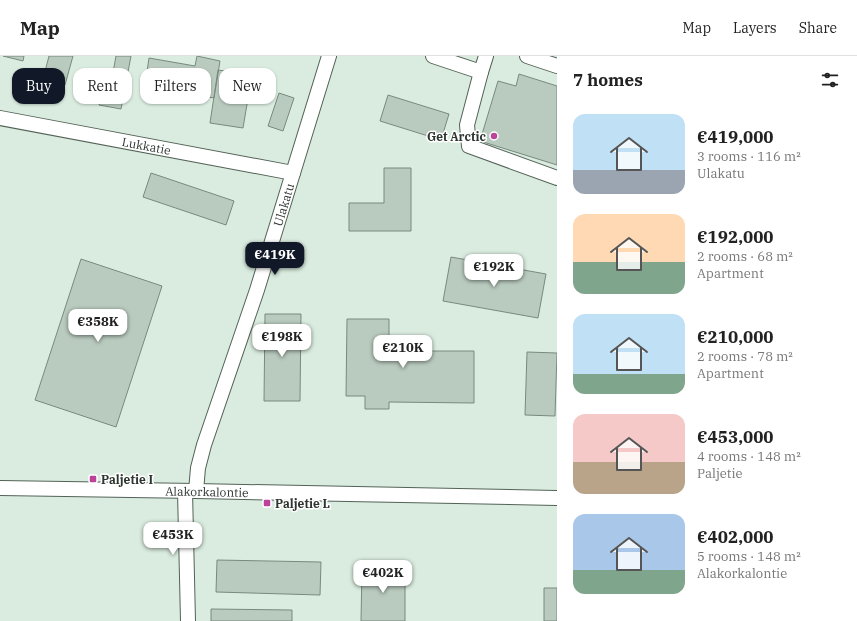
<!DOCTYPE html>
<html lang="en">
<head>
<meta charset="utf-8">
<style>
	:root { --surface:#fff; --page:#f2f2f2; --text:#222; --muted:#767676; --line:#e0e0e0; --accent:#111827 }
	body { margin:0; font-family:"IBM Plex Serif",serif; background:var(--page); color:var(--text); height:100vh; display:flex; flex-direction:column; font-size:15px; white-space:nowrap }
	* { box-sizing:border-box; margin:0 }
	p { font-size:13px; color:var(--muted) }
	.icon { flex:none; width:22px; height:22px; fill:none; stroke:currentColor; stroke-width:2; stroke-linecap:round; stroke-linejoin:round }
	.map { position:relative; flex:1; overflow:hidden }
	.panel { display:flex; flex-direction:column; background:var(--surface); width:300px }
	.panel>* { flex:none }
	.guide { position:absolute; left:12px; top:12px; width:380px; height:36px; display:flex; gap:8px }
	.price { position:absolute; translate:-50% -34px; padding:0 9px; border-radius:8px; background:#fff; color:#222; font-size:13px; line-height:26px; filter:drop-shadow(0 1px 2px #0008) }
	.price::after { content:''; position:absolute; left:50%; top:24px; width:12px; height:9px; margin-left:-6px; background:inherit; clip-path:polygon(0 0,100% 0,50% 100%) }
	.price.selected { background:var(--accent); color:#fff }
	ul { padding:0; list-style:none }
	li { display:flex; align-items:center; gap:12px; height:100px; padding:0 16px }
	li span { display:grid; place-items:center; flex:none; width:112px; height:80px; border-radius:12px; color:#555 }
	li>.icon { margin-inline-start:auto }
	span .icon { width:48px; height:48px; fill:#fffc; stroke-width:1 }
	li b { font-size:17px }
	h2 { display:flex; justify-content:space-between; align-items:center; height:48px; padding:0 16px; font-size:17px }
	.chip { padding:0 14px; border-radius:12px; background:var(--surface); box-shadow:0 1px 3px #0004; font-size:14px; line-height:36px }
	.chip.selected { background:var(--accent); color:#fff }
	header { display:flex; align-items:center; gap:24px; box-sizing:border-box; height:56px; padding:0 20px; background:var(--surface); border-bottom:1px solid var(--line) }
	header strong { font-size:19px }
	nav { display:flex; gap:22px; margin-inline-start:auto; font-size:14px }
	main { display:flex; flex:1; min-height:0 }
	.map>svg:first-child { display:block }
	.building { fill:#b9cabe; stroke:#79897e }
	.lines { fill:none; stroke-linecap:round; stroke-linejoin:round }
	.minor-casing { stroke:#536257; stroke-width:16 }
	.minor { stroke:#fff; stroke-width:14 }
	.poi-dot { fill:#bb449a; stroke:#fff; stroke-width:1.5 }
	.labels { text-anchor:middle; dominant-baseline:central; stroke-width:3; stroke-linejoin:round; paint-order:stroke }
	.poi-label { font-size:12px; font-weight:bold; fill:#2e3531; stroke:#fff; text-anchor:start }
	.street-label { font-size:12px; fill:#2e3531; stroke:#fff }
</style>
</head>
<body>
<header>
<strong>Map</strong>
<nav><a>Map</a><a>Layers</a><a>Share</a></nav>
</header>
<main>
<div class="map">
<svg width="557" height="565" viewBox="0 0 557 565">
	<rect width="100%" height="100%" fill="#daecdf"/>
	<!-- building -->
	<path class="building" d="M3,0H24L23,5Z
		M49,0H73L65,29L43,23Z
		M116,0H131L121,53L99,49L103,31L110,33Z
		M197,0L220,5L214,42L145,29L149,2L195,10Z
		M218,14L252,19L243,72L210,67Z
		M519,18L557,30V109L480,85L498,25L516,30Z
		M279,37L294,42L283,75L268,70Z
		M388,39L449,58L441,84L380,65Z
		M384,112H411V175H349V147H384Z
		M151,117L234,145L226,169L143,141Z
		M451,201L546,218L538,262L443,245Z
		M81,203L162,230L116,371L35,344Z
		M265,258H301L300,345H264Z
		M347,263H389V282H411V295H474V347L389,346V353H365V340H346Z
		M527,296L557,297L555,360L525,359Z
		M217,504L321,506L320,539L216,536Z
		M405,511V565H361L362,512Z
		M544,532H557V565H544Z
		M211,553L292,554V565H211Z"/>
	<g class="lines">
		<defs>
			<g id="minor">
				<path d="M433,0L481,16L486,0"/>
				<path d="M527,0L557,10"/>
				<path d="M481,16L467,69L469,90L557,122"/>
				<path id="s1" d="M0,62L293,117"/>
				<path id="s2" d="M0,432L196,435L557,442"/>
				<path d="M185,435L188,565"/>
				<path id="s3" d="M196,435L198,412L204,389L257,234L329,0"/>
			</g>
		</defs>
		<!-- minor casing -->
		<use href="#minor" class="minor-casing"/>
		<!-- minor -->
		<use href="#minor" class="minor"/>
	</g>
	<!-- markers -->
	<g class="poi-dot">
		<circle cx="494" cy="80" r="4"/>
		<rect x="89" y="419" width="8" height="8" rx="2"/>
		<rect x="263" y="443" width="8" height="8" rx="2"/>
	</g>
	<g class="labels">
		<!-- poi labels -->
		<g class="poi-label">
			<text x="486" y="80" text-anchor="end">Get Arctic</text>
			<text x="101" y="423">Paljetie I</text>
			<text x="275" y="447">Paljetie L</text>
		</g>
		<!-- street labels -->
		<g class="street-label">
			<text stroke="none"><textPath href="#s1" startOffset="149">Lukkatie</textPath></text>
			<text stroke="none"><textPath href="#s3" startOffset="300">Ulakatu</textPath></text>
			<text stroke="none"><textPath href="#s2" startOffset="207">Alakorkalontie</textPath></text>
		</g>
	</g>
</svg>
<b class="price selected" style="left:275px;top:220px">€419K</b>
<b class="price" style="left:494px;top:232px">€192K</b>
<b class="price" style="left:98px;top:287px">€358K</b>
<b class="price" style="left:282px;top:302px">€198K</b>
<b class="price" style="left:403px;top:313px">€210K</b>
<b class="price" style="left:173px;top:500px">€453K</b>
<b class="price" style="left:383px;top:538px">€402K</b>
<div class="guide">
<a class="chip selected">Buy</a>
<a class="chip">Rent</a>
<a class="chip">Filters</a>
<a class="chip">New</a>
</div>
</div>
<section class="panel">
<h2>7 homes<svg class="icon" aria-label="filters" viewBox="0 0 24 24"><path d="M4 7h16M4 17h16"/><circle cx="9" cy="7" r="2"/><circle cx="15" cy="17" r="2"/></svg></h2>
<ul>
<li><span style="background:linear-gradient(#bfe0f5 70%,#9aa5b1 0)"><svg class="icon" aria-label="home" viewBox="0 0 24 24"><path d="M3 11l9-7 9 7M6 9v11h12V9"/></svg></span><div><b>€419,000</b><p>3 rooms · 116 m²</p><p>Ulakatu</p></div></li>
<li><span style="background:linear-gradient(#ffd9b3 60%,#7fa58c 0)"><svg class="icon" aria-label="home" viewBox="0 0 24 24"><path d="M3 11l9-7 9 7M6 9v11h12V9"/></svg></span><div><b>€192,000</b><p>2 rooms · 68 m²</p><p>Apartment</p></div></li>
<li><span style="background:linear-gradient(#bfe0f5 75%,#7fa58c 0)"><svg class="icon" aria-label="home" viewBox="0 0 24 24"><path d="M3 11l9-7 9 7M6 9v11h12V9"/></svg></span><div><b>€210,000</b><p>2 rooms · 78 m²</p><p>Apartment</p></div></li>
<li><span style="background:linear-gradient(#f6c9c9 60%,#b9a48a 0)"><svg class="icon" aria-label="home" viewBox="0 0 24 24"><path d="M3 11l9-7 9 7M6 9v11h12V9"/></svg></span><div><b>€453,000</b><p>4 rooms · 148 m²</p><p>Paljetie</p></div></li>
<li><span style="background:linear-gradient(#a9c7e8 70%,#7fa58c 0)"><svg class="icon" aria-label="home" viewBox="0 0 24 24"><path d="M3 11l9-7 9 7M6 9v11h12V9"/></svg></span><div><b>€402,000</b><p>5 rooms · 148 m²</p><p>Alakorkalontie</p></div></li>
</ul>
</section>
</main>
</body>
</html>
